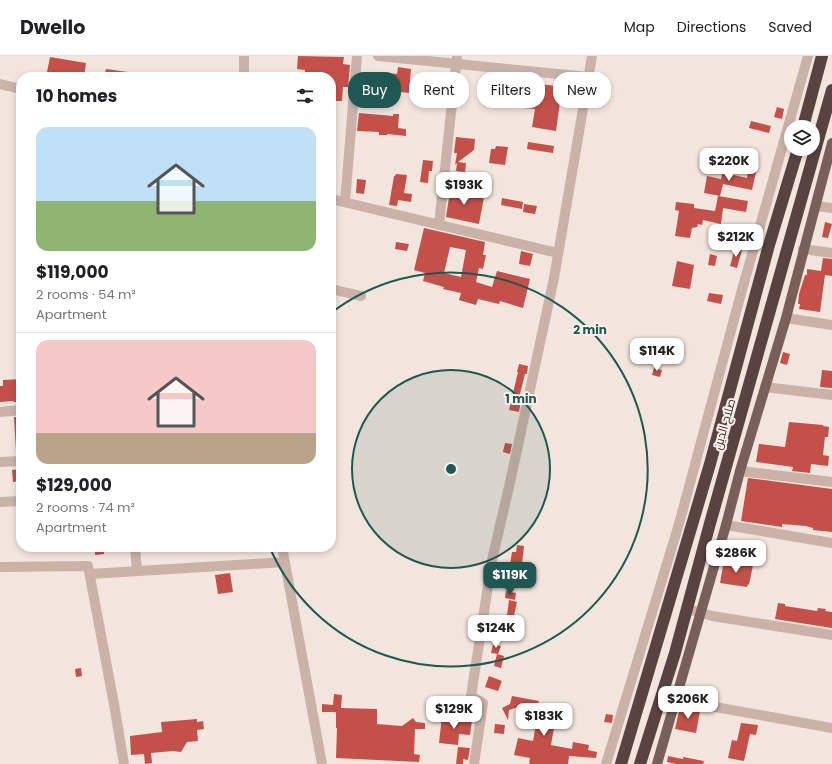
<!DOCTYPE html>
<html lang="en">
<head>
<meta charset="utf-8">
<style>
	:root { --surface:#fff; --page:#f2f2f2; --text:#202124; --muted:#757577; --line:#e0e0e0; --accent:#1f5852 }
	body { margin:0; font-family:Poppins,Cairo,sans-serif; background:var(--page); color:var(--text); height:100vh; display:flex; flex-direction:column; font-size:15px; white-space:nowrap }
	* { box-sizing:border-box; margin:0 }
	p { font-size:13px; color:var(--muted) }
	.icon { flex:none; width:22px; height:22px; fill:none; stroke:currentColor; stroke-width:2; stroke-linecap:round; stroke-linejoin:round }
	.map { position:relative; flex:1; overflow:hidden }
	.sheet { position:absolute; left:16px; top:16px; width:320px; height:480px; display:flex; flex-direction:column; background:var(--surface); border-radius:16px; box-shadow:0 2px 6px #0003 }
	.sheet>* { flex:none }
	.banner { position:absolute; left:348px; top:16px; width:380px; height:36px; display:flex; gap:8px }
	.buttons { position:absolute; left:784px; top:64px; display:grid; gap:8px }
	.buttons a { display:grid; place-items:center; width:36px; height:36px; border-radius:50%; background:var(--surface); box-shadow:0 2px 6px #0003; font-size:20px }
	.price { position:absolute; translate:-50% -34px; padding:0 9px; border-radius:8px; background:#fff; color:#222; font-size:13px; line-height:26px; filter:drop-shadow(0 1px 2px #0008) }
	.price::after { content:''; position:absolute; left:50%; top:24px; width:12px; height:9px; margin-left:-6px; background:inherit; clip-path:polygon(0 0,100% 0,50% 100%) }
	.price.active { background:var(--accent); color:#fff }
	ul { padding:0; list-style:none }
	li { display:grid; align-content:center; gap:8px; height:212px; padding:0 20px }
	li+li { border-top:1px solid var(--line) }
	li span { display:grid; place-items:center; height:124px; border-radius:12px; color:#555 }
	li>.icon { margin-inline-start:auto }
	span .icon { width:72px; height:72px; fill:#fffc; stroke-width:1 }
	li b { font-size:17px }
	h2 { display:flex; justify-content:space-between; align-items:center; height:48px; padding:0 20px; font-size:17px }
	.tag { padding:0 14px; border-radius:16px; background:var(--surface); box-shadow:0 2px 6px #0003; font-size:14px; line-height:36px }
	.tag.active { background:var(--accent); color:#fff }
	header { display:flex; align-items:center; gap:24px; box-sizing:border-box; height:56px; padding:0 20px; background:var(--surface); border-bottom:1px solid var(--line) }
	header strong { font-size:19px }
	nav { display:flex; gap:22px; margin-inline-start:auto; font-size:14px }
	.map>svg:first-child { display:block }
	.building { fill:#c3514a; fill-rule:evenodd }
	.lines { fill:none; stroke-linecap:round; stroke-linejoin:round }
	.minor { stroke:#cab2a9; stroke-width:10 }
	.major { stroke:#795f5a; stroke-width:10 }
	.highway { stroke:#584340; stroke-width:12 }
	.ring { fill:none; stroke:#1f5852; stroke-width:2 }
	.labels { text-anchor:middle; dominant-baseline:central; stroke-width:4; stroke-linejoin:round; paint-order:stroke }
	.street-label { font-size:12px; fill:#372b29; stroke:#faefea }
	.centre { fill:#1f5852; stroke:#faefea; stroke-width:2 }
	.ring-label { font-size:12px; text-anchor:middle; font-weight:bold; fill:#1f5852; stroke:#faefea; stroke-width:4; stroke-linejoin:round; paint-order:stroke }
</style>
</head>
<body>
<header>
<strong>Dwello</strong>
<nav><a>Map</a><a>Directions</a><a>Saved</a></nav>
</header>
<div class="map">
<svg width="832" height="708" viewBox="0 0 832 708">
	<rect width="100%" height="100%" fill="#f2e5dd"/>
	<!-- building -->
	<path class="building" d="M298,0L344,1L343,8L350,9L348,31H343L342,45H335V30H331V21H304L305,14L297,13Z
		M50,1L86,7L84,21H46Z
		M398,11L411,13L409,37L393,35V37L384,35L387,17L397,18Z
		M106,13L135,17V21H104Z
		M527,26L562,31L556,75L532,71L535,53L523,52Z
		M777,51L784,53L782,63L774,61Z
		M359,57L393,60V58H399L398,72L406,73V80L387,78V79H379V76L357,75Z
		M751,65L771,70L769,77L749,72Z
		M456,81L475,83L474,94L458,106L466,107L465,116L456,115L457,107L455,109L457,97H454Z
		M528,86L554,90L553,97L527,93Z
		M496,90L508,91L505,109L489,107L491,93H495Z
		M423,104L433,105L432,115H429L428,127L420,126Z
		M702,106L709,108L707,116L700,114Z
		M724,110L734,112L733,119L747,122L748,115L756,116L752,134L723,128L720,140L704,137L707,120L721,123Z
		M396,118L407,119L404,137L412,138L411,146L398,144L397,150L389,149L394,120H395Z
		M357,123L366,124L364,138L356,137Z
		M451,128H459L458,136L484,141L479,168L446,161Z
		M718,140L748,145L746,156L723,152L721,168L703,164L702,169L698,168L697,171L692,172L690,182L675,180L679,155L675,154L676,146L694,148V152L715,155Z
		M502,142L523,146L522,153L501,149Z
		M524,148L537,150L535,158L523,156Z
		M825,166L832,168L828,182L822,181Z
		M718,171L738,175L737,184L716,180Z
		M424,172L485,186L483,199H486L483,213L479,212L476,226L492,231L497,215L530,223L523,252L500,245L499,248L478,243L476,249L459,244L461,237L443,233L444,231L423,225L425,217L414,214ZM450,191L466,194L461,221L444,217Z
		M396,186L409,188L407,195L395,193Z
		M735,192L742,194L737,212L730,210Z
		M521,195L533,198L530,210L519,208Z
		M710,198L717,200L715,210L708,209Z
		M823,202L832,203V220L825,219L820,256L799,253L800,248H798L799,238L805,219H807V213L821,215Z
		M677,205L694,209L690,233L672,230Z
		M709,237L723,239L721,248L707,245Z
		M783,296L790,298L787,309L780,307Z
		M519,308L528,310L527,318H525L519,342L521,343L519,356L509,354L518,316H517Z
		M654,312L662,314L660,321L652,319Z
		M822,314L832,315V332L820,331Z
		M21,323V346H14L13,345L0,346V330H3V324Z
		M14,361H20L21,363V395H16Z
		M789,366L823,369V370L829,371L828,381H825L823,399L829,400L828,410L811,408L810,417L792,415L793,411L756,406L759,388L785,391Z
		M505,387L512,388L510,398L503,396Z
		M21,413V425L13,426L12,414Z
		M748,422L832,433V476L813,474V472L806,470L782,468V471L741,465Z
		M517,489L524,490L521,517L509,515L512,496H516Z
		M95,491H104V498L95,499Z
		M724,504L753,509L749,529L748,528L747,531L720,527Z
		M497,513L502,514L499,532L494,531Z
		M230,517L233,536L218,538L215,519Z
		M506,535L516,537L515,544L505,542Z
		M509,544L517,546L512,568L506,567Z
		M778,547L785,548V550L817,555L818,552L826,553L825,555L832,556V572L775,563Z
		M493,589L501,590L498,598L491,597Z
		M497,598L504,600L501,612L494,610Z
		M81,612L82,620L76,621L75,613Z
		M489,620L502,625L498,635L485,631Z
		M334,638L342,639L341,652L377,653V668L402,670L413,662L416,666L425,667V673H415L414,698L420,699L419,706L336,702L337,672H336V656H322V648L333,649Z
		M512,640L539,645L538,648L553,651L550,671L554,672L551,689L572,693L573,686L589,689L588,694L597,696L596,702L569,700L568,708H529L530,702L514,699L518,682L533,685L538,656L515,652L509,654L508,664L502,652L510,648Z
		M680,651L700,655L696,677L675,673Z
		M606,658L613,659L612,667L604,666Z
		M442,660L472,664L470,679L459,678L458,689L439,687Z
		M197,663V666L203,665L204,673L197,674L198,685L187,686L181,696L173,695L151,697L152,707L145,708L144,698L131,699L130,680L162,676L161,666Z
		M741,667L758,669L756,679L750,678L744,705L728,702L732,684L737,685Z
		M495,668L505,669L504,678L494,677Z
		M458,691L470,692L468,704L463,703V708H456Z
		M668,700L683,703V701L704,705L703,708H676L667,706Z"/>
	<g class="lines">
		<!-- minor -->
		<path class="minor" d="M244,0V21
			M378,0L588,21
			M0,28L21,33
			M331,143L558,197
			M345,146L357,0
			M816,150L832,152
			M439,169L457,0
			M803,193L832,197
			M331,233L361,240
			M786,262L832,269
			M765,331L832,339
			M0,356L21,354
			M0,406L21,405
			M740,415L832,426
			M0,446L21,445
			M726,469L832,487
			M135,491L137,515
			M282,491L322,708
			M0,511L88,510L114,648L124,708
			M90,518L285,506
			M687,553L712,560L832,579
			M676,644L832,672
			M474,708L483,647L471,640L492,504L511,422L554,222L592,0
			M606,708L679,468L740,241L808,0"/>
		<!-- major -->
		<path class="major" d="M657,708L726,469L740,415L786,262L832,87"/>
		<!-- highway -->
		<path class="highway" d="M803,71L822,0
			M621,708L710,408L769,189L798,93
			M640,708L675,597L709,471L832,34"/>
	</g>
	<!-- distance rings -->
	<circle cx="451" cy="413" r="99" fill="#1f5852" fill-opacity=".12"/>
	<g class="ring">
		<circle cx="451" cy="413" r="99"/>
		<path d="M331 257A197 197 0 1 1 270 492"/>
	</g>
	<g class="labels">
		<!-- street labels -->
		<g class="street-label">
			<text transform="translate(724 368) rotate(-74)">صلاح الدين</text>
		</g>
	</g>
	<circle cx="451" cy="413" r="6" class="centre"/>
	<g class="ring-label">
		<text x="590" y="278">2 min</text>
		<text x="521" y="347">1 min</text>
	</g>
</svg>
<div class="buttons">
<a><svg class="icon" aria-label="layers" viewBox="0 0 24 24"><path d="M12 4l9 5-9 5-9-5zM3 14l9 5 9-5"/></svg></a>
</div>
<b class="price" style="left:729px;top:126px">$220K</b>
<b class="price" style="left:464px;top:150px">$193K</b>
<b class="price" style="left:736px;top:202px">$212K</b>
<b class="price" style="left:657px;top:316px">$114K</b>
<b class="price" style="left:736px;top:518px">$286K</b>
<b class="price active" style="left:510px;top:540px">$119K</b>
<b class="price" style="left:496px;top:593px">$124K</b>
<b class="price" style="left:688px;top:664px">$206K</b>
<b class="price" style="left:454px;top:674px">$129K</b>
<b class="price" style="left:544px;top:681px">$183K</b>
<div class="banner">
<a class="tag active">Buy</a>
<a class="tag">Rent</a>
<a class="tag">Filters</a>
<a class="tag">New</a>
</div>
<section class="sheet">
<h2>10 homes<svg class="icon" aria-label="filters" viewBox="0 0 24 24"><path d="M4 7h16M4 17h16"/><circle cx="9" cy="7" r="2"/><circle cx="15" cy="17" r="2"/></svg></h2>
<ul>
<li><span style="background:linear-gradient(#bfe0f5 60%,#8fb573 0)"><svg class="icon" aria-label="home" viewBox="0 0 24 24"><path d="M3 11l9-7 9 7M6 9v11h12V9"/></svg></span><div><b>$119,000</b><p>2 rooms · 54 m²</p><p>Apartment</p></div></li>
<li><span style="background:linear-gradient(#f6c9c9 75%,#b9a48a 0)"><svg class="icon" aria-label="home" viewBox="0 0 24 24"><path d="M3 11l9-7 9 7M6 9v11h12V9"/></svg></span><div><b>$129,000</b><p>2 rooms · 74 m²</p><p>Apartment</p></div></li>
</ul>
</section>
</div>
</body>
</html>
